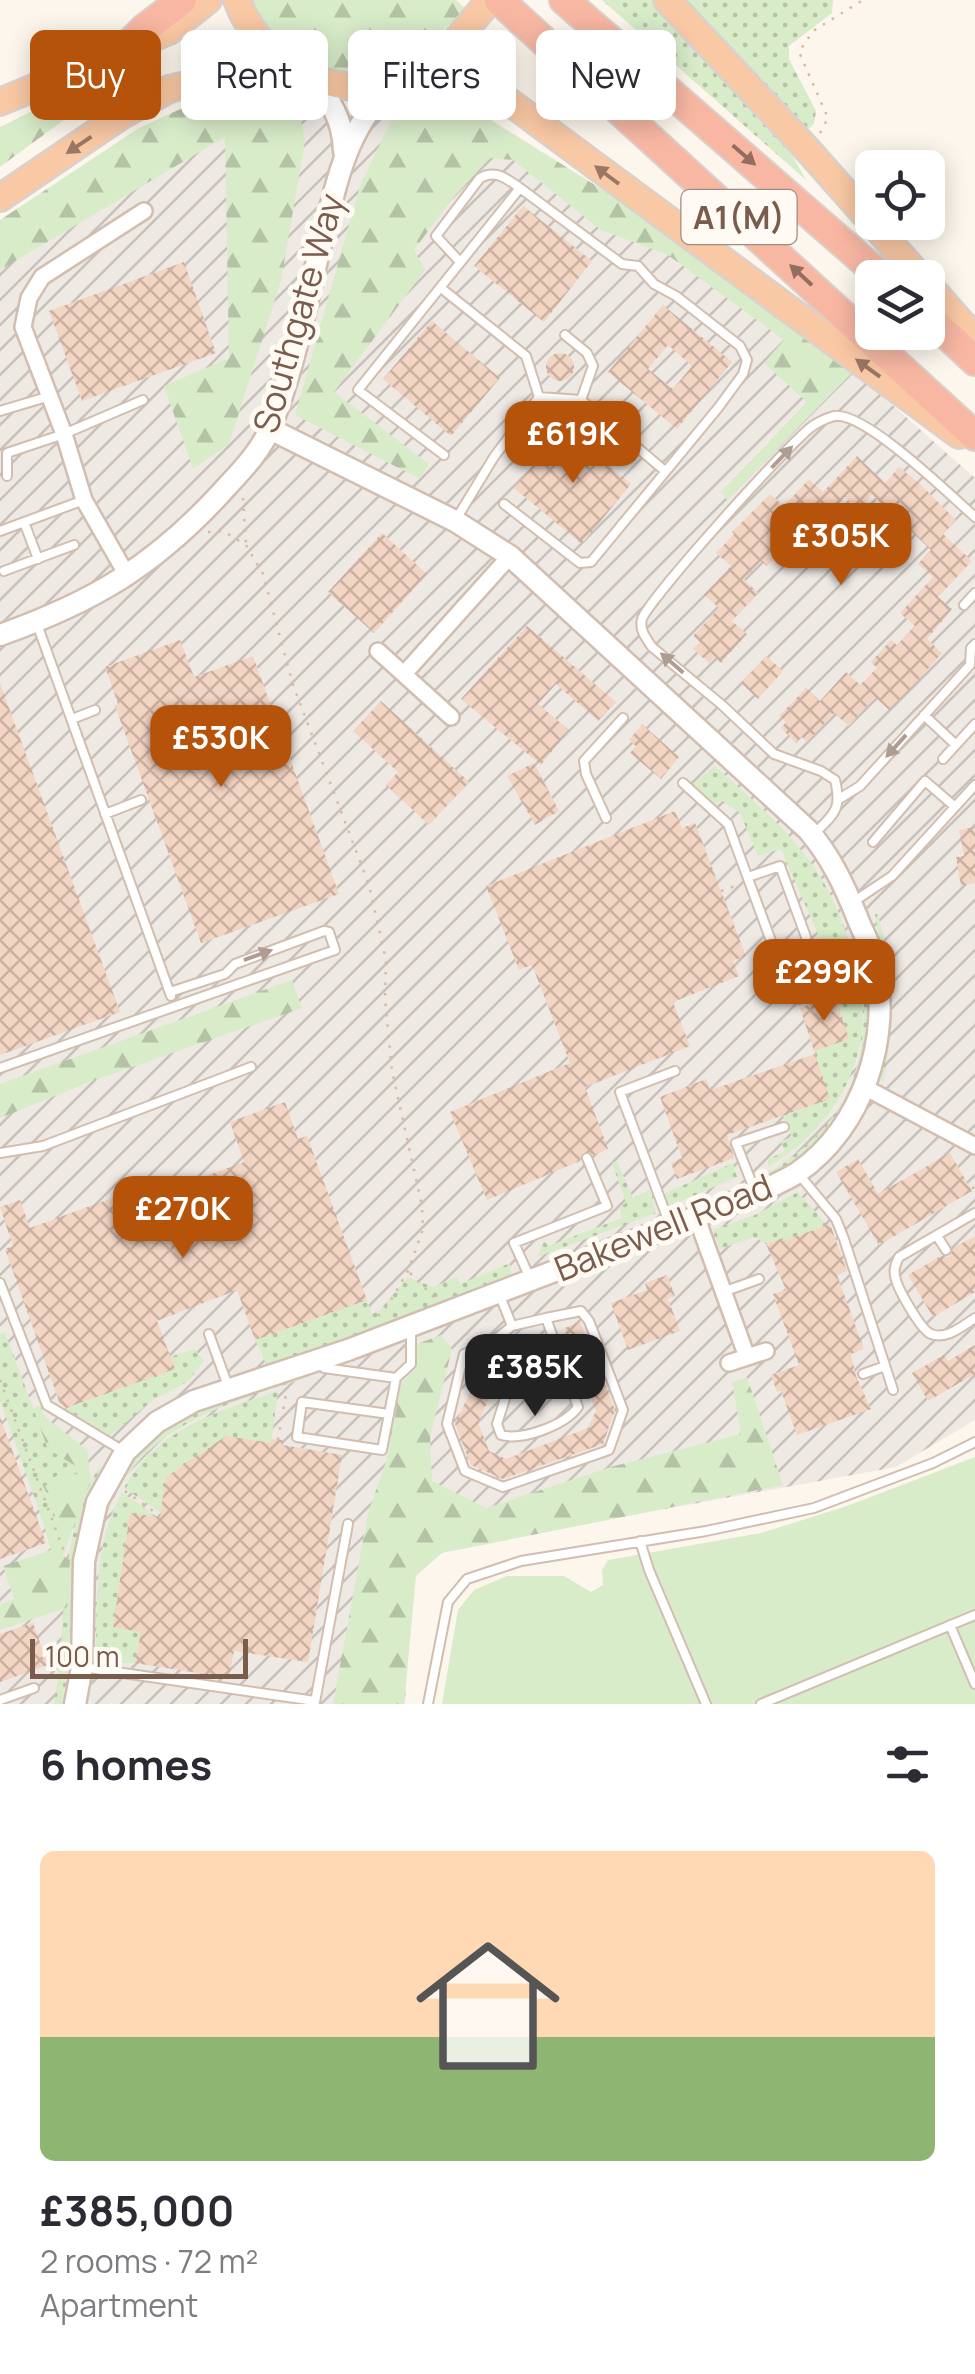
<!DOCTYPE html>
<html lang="en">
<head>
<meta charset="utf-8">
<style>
	:root { --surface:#fff; --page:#f7f7f7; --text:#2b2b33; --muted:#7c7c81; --accent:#b45309 }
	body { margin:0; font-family:Manrope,sans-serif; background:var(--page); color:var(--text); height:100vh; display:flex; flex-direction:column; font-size:38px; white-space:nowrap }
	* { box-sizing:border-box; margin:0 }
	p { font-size:32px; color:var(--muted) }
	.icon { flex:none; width:55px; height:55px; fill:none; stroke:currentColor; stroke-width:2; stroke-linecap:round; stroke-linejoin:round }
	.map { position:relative; height:1704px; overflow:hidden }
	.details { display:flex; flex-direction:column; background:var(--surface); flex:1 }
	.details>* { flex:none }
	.top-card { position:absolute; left:30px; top:30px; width:915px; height:90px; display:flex; gap:20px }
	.buttons { position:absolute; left:855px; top:150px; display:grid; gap:20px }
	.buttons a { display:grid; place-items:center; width:90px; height:90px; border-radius:15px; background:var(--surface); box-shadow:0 5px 25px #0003; font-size:50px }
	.scale { position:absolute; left:30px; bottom:25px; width:218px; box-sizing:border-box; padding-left:10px; border:5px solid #7a5c4d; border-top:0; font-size:28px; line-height:35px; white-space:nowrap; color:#7a5c4d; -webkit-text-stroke:8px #fffaf3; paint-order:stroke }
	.price { position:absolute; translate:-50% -85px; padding:0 22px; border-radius:20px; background:var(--accent); color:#fff; font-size:32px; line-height:65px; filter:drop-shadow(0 2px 5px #0008) }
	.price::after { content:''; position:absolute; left:50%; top:60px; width:30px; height:22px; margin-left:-15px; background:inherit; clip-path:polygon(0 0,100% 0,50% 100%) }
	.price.active { background:#222; color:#fff }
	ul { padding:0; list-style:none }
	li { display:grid; align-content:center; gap:20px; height:530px; padding:0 40px }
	li span { display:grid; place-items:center; height:310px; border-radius:15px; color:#555 }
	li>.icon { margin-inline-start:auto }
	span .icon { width:180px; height:180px; fill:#fffc; stroke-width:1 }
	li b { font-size:42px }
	h2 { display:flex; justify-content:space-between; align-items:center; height:120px; padding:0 40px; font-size:42px }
	.pill { padding:0 35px; border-radius:15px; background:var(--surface); box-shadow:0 5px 25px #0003; font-size:35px; line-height:90px }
	.pill.active { background:var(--accent); color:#fff }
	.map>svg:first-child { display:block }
	.industrial { fill:url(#industrial-furrows) }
	.grass { fill:url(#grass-dots) }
	.forest { fill:url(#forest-firs) }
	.park { fill:#d8ecc9 }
	.building { fill:url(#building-cross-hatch); fill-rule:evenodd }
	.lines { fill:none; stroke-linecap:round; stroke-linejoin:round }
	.service-casing { stroke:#d1beb0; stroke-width:12 }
	.minor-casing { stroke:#d1beb0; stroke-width:20 }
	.tertiary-casing { stroke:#d1beb0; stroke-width:25 }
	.trunk-casing { stroke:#dad1cd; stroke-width:30 }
	.motorway-casing { stroke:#dad1cd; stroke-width:32 }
	.path { stroke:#d9b8a5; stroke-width:2.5; stroke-dasharray:2.5 8; stroke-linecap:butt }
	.service { stroke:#fff; stroke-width:8 }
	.minor { stroke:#fff; stroke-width:15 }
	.tertiary { stroke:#fff; stroke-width:20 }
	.trunk { stroke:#f9c8a4; stroke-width:25 }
	.motorway { stroke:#f7b7a3; stroke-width:28 }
	.oneway { fill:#9a7763 }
	.oneway2 { fill:#936e5e }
	.oneway3 { fill:#af9d94 }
	.labels { text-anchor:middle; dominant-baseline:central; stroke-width:10; stroke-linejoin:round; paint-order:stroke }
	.shield { fill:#fffaf3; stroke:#a28b7f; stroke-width:2.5 }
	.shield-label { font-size:32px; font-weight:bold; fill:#7a5c4d }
	.street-label { font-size:35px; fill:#7a5c4d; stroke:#fffaf3 }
</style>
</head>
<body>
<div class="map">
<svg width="975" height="1704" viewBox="0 0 975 1704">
	<defs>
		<pattern id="industrial-furrows" width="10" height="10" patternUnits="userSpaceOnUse" patternTransform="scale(2.5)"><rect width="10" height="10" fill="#efe9e4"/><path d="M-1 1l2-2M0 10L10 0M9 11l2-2" fill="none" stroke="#c7c0bb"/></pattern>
		<pattern id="grass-dots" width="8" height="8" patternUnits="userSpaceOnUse" patternTransform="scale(2.5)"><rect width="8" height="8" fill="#d8ecc9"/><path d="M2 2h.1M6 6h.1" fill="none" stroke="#b4c2a5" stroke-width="1.8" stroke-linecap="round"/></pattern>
		<pattern id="forest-firs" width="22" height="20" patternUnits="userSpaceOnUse" patternTransform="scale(2.5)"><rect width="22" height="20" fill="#d8ecc9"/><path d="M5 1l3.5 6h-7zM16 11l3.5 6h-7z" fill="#b4c2a5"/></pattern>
		<pattern id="building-cross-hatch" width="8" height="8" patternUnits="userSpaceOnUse" patternTransform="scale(2.5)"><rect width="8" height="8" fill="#f3d5c3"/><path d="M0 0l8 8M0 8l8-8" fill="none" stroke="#cab0a1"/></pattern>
	</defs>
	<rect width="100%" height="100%" fill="#fdf6ec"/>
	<!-- industrial -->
	<path class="industrial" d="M250,105L475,110L651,220L854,371L975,478V1420L896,1467L451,1548L414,1551L405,1704H0V248Z"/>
	<!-- grass -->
	<path class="grass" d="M602,0H658L789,149L806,180Z
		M678,0H833L832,13L789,46V59L816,111L814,124L806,131Z
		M715,766C784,828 832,866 854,961L848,963L842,955L774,981L770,970L823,946L781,849L758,856L740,813L723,801L714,804L692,785Z
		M875,914H878C893,971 895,1024 883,1082L879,1080L882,955Z
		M870,976L873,1022L863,1070L832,1130L793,1168L760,1183L758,1179C843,1130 870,1076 863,978Z
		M859,980C860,993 864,1007 863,1020C860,1083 821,1136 768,1167V1159L784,1152L781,1141L792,1137L783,1116L830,1099L814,1051L849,1039L835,996L851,990L850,982Z
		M617,1161L633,1198L650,1190L656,1213L537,1257L544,1240L548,1246L622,1218L619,1207L626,1203L612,1163Z
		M733,1163L737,1177L667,1207L661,1195Z
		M798,1192L827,1225L784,1241L782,1238L766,1244L754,1237L720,1249L713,1230L755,1215Z
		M510,1263L512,1278L268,1368L255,1340L367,1300L372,1314L379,1311L408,1277L433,1287L457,1277L460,1284Z
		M5,1332L48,1448L83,1469L55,1517L43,1522L0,1400V1334Z
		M194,1349L204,1360L189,1381L153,1400L108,1437L62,1410L174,1369L170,1357Z
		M298,1374L312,1376C210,1409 119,1431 97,1552C91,1586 93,1623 92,1658C82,1563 94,1460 189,1412C222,1395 263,1386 298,1374Z
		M278,1391L271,1443L226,1436L166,1477L161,1513L124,1488C157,1429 217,1411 278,1391Z
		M100,1466L101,1474L88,1503L74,1557L68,1662L62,1704H54C69,1624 55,1537 100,1466Z
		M122,1492L157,1517L130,1513L113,1626L141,1632L135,1663H96C97,1606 93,1543 122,1492Z"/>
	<!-- forest -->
	<path class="forest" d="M249,0H456L466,9C440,33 418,56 385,71C344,90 276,63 256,23C253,16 251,7 249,0Z
		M94,81L99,94L0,167V127Z
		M265,94L298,106L305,141L281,281L229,444L193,469L164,386L229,358L225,137L0,270V220L139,128L200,100Z
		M475,110L651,220L854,371L727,500L721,492L807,402L764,363L784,340L668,255L601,230L513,160L490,158L453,198L414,250L425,270L334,392L429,464L420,479L295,415L360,186L391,121Z
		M292,980L302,1008L95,1080L0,1118V1084Z
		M441,1335L452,1349L430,1437L432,1481L486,1508L614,1466L741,1434L732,1382L747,1377L783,1485L442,1553L416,1576L404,1704H333L368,1513L387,1459L401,1384L416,1368L417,1344Z
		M40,1406L45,1417L87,1450L91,1479L63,1556L70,1560L66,1608L0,1630V1605L14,1599L3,1566L51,1550L43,1522L55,1516L44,1487L63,1470L79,1475L82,1470L48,1449L33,1408Z"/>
	<!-- park -->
	<path class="park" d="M975,1457V1704H442L458,1610L474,1590L507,1576H564L591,1592L603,1585L602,1570L608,1560L761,1533L847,1506Z"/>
	<!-- building -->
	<path class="building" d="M523,206L592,261L544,322L474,266Z
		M184,262L216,353L82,401L49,311Z
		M663,305L732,362L677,429L608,372ZM668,345L692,366L673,389L648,369Z
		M432,321L500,378L451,436L383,379Z
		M546 367a14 14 0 1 1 28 0a14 14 0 1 1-28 0Z
		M563,429L631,484L582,544L514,488Z
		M857,456L885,483L899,467L920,484L956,520L943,534L972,561L938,597L952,609L927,639L942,653L908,692L889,710L875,697L849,726L834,713L807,742L802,737L796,743L781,728L786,722L779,716L806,688L820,701L846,672L860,685L877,668L871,662L891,640L897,645L915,626L900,613L933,577L918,564L931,550L911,531L906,536L887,518L892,513L872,495L859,510L845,497L811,533L797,519L779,539L786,545L767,566L761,561L744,579L758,593L732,621L747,634L721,663L715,657L709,663L693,649L700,642L693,636L719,608L704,595L731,566L716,553L734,534L732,532L770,494L784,506L809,479L823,492Z
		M382,533L427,574L374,633L328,592Z
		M527,626L616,702L598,721L556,684L538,704L569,730L541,765L461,699Z
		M180,640L194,677L253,656L339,894L201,943L115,706L118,704L105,667Z
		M766,656L783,671L758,699L741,683Z
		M0,683L120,1012L0,1055Z
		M381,701L469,782L429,825L386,785L398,772L353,731Z
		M642,724L679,757L661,779L630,753L636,746L629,740Z
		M534,763L559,811L535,825L507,776Z
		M675,811L682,828L695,823L746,956L733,961L739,976L673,1002L690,1046L585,1087L608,1149L594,1155L583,1152L580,1161L487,1200L450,1112L570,1063L532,965L519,970L486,886Z
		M975,827V883L961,886L956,857L964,856L959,830Z
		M835,996L849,1039L814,1051L800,1008Z
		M815,1054L830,1099L727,1135L734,1158L677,1179L671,1163L682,1158L660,1097L706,1079L710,1090Z
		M285,1102L298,1139L307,1136L367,1300L255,1340L237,1290L157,1321L175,1369L66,1408L60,1404L5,1249L13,1246L0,1207L20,1200L30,1228L142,1187L146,1198L244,1162L230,1122Z
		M950,1153L972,1191L879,1245L836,1172L858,1159L878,1194Z
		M830,1224L847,1271L837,1275L864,1349L851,1354L856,1376L871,1409L797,1435L781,1391L777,1392L771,1375L799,1365L773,1294L786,1290L766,1244L783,1238L784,1241Z
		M975,1236V1292L933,1317L908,1275L941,1256L949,1257L953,1248Z
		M667,1275L675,1296L668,1299L680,1331L628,1350L611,1303L647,1290L645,1283Z
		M580,1322L615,1410L603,1444L503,1479L471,1465L455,1424L471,1390L466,1377L468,1368L483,1363L493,1390L478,1422L489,1451L506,1459L588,1428L596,1411L565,1328Z
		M975,1345V1374L928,1401L912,1373L944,1355L948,1361Z
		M520 1370a13 13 0 1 1 26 0a13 13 0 1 1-26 0Z
		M0,1417L46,1543L0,1559Z
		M226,1436L271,1443V1439L283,1440V1445L342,1455L308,1662L234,1651L229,1678L135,1663L141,1632L113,1627L130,1513L160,1517L166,1477Z
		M33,1623L48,1665L0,1682V1634Z"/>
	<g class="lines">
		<defs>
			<path id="service" d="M460,262L436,236L480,178C496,169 507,179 520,188
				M441,288L526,356L539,397
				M565,335L587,353L593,366L581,400
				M539,397L581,400L665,471
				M0,411L50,396
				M444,455L358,390L520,188L622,264L638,266L654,284L676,296L740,346L747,360L743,374L718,408L591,562L580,563L504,504
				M7,476V453L64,434L143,400
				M455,521L494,457L539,397
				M24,522L38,559
				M0,531L84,500
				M4,571L74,545
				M964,605L975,593
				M37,624L171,996
				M924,715L956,745
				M72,719L95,710
				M943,759L975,724
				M683,783L728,824L774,949
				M839,799L860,786L970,665L971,648L975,644
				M105,814L141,800
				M606,818L586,774L584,761L623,718
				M815,833C835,813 842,809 835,780L821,771L774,754L722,705L652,647C646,638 639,630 642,619C648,600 794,437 814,425C819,422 829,417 835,416C865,412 949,494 975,517
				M873,842L925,781L954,806
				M748,877L780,866L806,937
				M853,902L892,876L975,785
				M799,999L795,986L872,960
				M0,1068L335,950L329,932L324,931L235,964L225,974L170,992
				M0,1153L43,1146L251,1067
				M797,1172L836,1219L844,1239L893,1390
				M756,1194L736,1143L784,1127
				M975,1213L899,1257C895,1265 893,1271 896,1280C899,1291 921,1330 931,1334C947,1340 962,1326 975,1318
				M670,1225L620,1092L675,1071
				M937,1236L946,1250
				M530,1278L514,1243L607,1206L587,1158
				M0,1283L47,1405L125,1452
				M723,1292L759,1279
				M512,1326L491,1343L464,1354L447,1424L465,1471L503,1487L609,1450L623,1410L589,1321L581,1311L546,1318
				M209,1334L228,1386
				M491,1343L508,1389L497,1424L501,1435C523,1441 565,1425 578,1407L546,1318L512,1326L500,1296
				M319,1363L324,1368L396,1378
				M863,1374L885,1366
				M389,1414L302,1402L297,1437L382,1450L396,1378L411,1364V1330
				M640,1541L649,1570L706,1704
				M950,1625L975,1684
				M82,1667L315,1701
				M0,1700L34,1688
				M315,1702L348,1524
				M428,1704L448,1602L467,1579L521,1561L706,1531L814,1508L933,1463L975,1442
				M761,1704L975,1615"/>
			<path id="minor" d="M128,577L84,500L64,434L23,327L29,298L42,277L144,211
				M378,651L451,717
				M404,674L510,556
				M866,1088L975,1146
				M696,1216L747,1357
				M729,1363L766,1351"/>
			<path id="tertiary" d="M310,77C331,100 343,120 344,151
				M0,635C93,602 154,566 221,493C239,473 261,452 271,426C295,366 307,299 323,236C339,174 347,126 396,81
				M75,1704L82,1667L84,1561L97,1502L125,1452L157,1422L194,1401L348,1350L756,1194C769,1187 784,1181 797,1173C863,1128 893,1036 874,960C871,945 862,931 857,917C844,885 831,857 808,830L510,556L455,521L270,429"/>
			<path id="trunk" d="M237,0C264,73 350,110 420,71C448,55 469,24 490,0
				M667,0L806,148L921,278
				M410,75C443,72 471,77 500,95L959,435
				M0,102L169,31L208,0
				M0,198L122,115L169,89L234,73L299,72
				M928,285L975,338"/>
			<path id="motorway" d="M499,0L975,436
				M564,0L883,278
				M124,49L144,29L182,0
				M928,317L975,361"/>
		</defs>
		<!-- service casing -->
		<use href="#service" class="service-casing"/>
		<!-- minor casing -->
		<use href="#minor" class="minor-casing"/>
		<!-- tertiary casing -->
		<use href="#tertiary" class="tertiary-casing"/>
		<!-- trunk casing -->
		<use href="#trunk" class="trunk-casing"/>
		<!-- motorway casing -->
		<use href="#motorway" class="motorway-casing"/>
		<!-- path -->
		<path class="path" d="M820,133L828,118L799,52L813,31L863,0
			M243,498L246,545
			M208,532L223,531L246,545L263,574L293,685L369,885L386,960L385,999L392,1071L422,1206L423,1229L408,1271L388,1305L375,1319
			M721,891L738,885
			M972,1188L975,1187
			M410,1273L436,1299
			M0,1380L65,1554L69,1555
			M278,1440L287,1388
			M125,1491L160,1516"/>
		<!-- service -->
		<use href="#service" class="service"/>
		<!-- minor -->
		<use href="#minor" class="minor"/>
		<!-- tertiary -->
		<use href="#tertiary" class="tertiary"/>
		<!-- trunk -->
		<use href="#trunk" class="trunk"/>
		<!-- motorway -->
		<use href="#motorway" class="motorway"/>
	</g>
	<!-- one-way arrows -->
	<defs><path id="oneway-solid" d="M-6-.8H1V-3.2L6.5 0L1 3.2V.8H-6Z" transform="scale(2.5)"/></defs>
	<g class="oneway">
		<use href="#oneway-solid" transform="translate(79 145) rotate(146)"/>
		<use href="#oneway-solid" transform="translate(607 175) rotate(-143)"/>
		<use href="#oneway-solid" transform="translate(868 368) rotate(-144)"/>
	</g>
	<g class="oneway2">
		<use href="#oneway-solid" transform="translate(744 155) rotate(41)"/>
		<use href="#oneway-solid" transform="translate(801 275) rotate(-137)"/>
	</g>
	<g class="oneway3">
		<use href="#oneway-solid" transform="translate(782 457) rotate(-46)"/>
		<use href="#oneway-solid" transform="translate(672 663) rotate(-139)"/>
		<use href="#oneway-solid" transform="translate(896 746) rotate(132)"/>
		<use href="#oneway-solid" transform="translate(258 955) rotate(-20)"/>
	</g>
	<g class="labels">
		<!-- shield labels -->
		<rect class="shield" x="681.5" y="190" width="115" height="54" rx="8"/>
		<g class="shield-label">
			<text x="739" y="217">A1(M)</text>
		</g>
		<!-- street labels -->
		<g class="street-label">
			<text transform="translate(298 313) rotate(-74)">Southgate Way</text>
			<text transform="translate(663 1227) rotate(-22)">Bakewell Road</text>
		</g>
	</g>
</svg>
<div class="buttons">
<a><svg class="icon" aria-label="locate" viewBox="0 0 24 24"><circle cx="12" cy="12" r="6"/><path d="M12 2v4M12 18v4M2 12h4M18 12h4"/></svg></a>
<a><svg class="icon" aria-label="layers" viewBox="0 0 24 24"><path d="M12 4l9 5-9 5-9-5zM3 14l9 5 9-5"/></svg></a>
</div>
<div class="scale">100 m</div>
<b class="price" style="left:573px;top:486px">£619K</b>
<b class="price" style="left:841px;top:588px">£305K</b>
<b class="price" style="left:221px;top:790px">£530K</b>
<b class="price" style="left:824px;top:1024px">£299K</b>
<b class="price" style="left:183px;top:1261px">£270K</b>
<b class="price active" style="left:535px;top:1419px">£385K</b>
<div class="top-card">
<a class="pill active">Buy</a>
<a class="pill">Rent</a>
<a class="pill">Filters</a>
<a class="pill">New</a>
</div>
</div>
<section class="details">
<h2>6 homes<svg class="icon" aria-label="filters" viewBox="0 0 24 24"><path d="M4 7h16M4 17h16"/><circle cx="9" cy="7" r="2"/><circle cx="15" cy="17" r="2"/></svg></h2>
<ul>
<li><span style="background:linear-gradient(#ffd9b3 60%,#8fb573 0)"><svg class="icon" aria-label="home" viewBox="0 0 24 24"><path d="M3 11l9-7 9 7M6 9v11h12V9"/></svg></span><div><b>£385,000</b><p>2 rooms · 72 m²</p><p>Apartment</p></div></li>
</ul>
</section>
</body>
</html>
